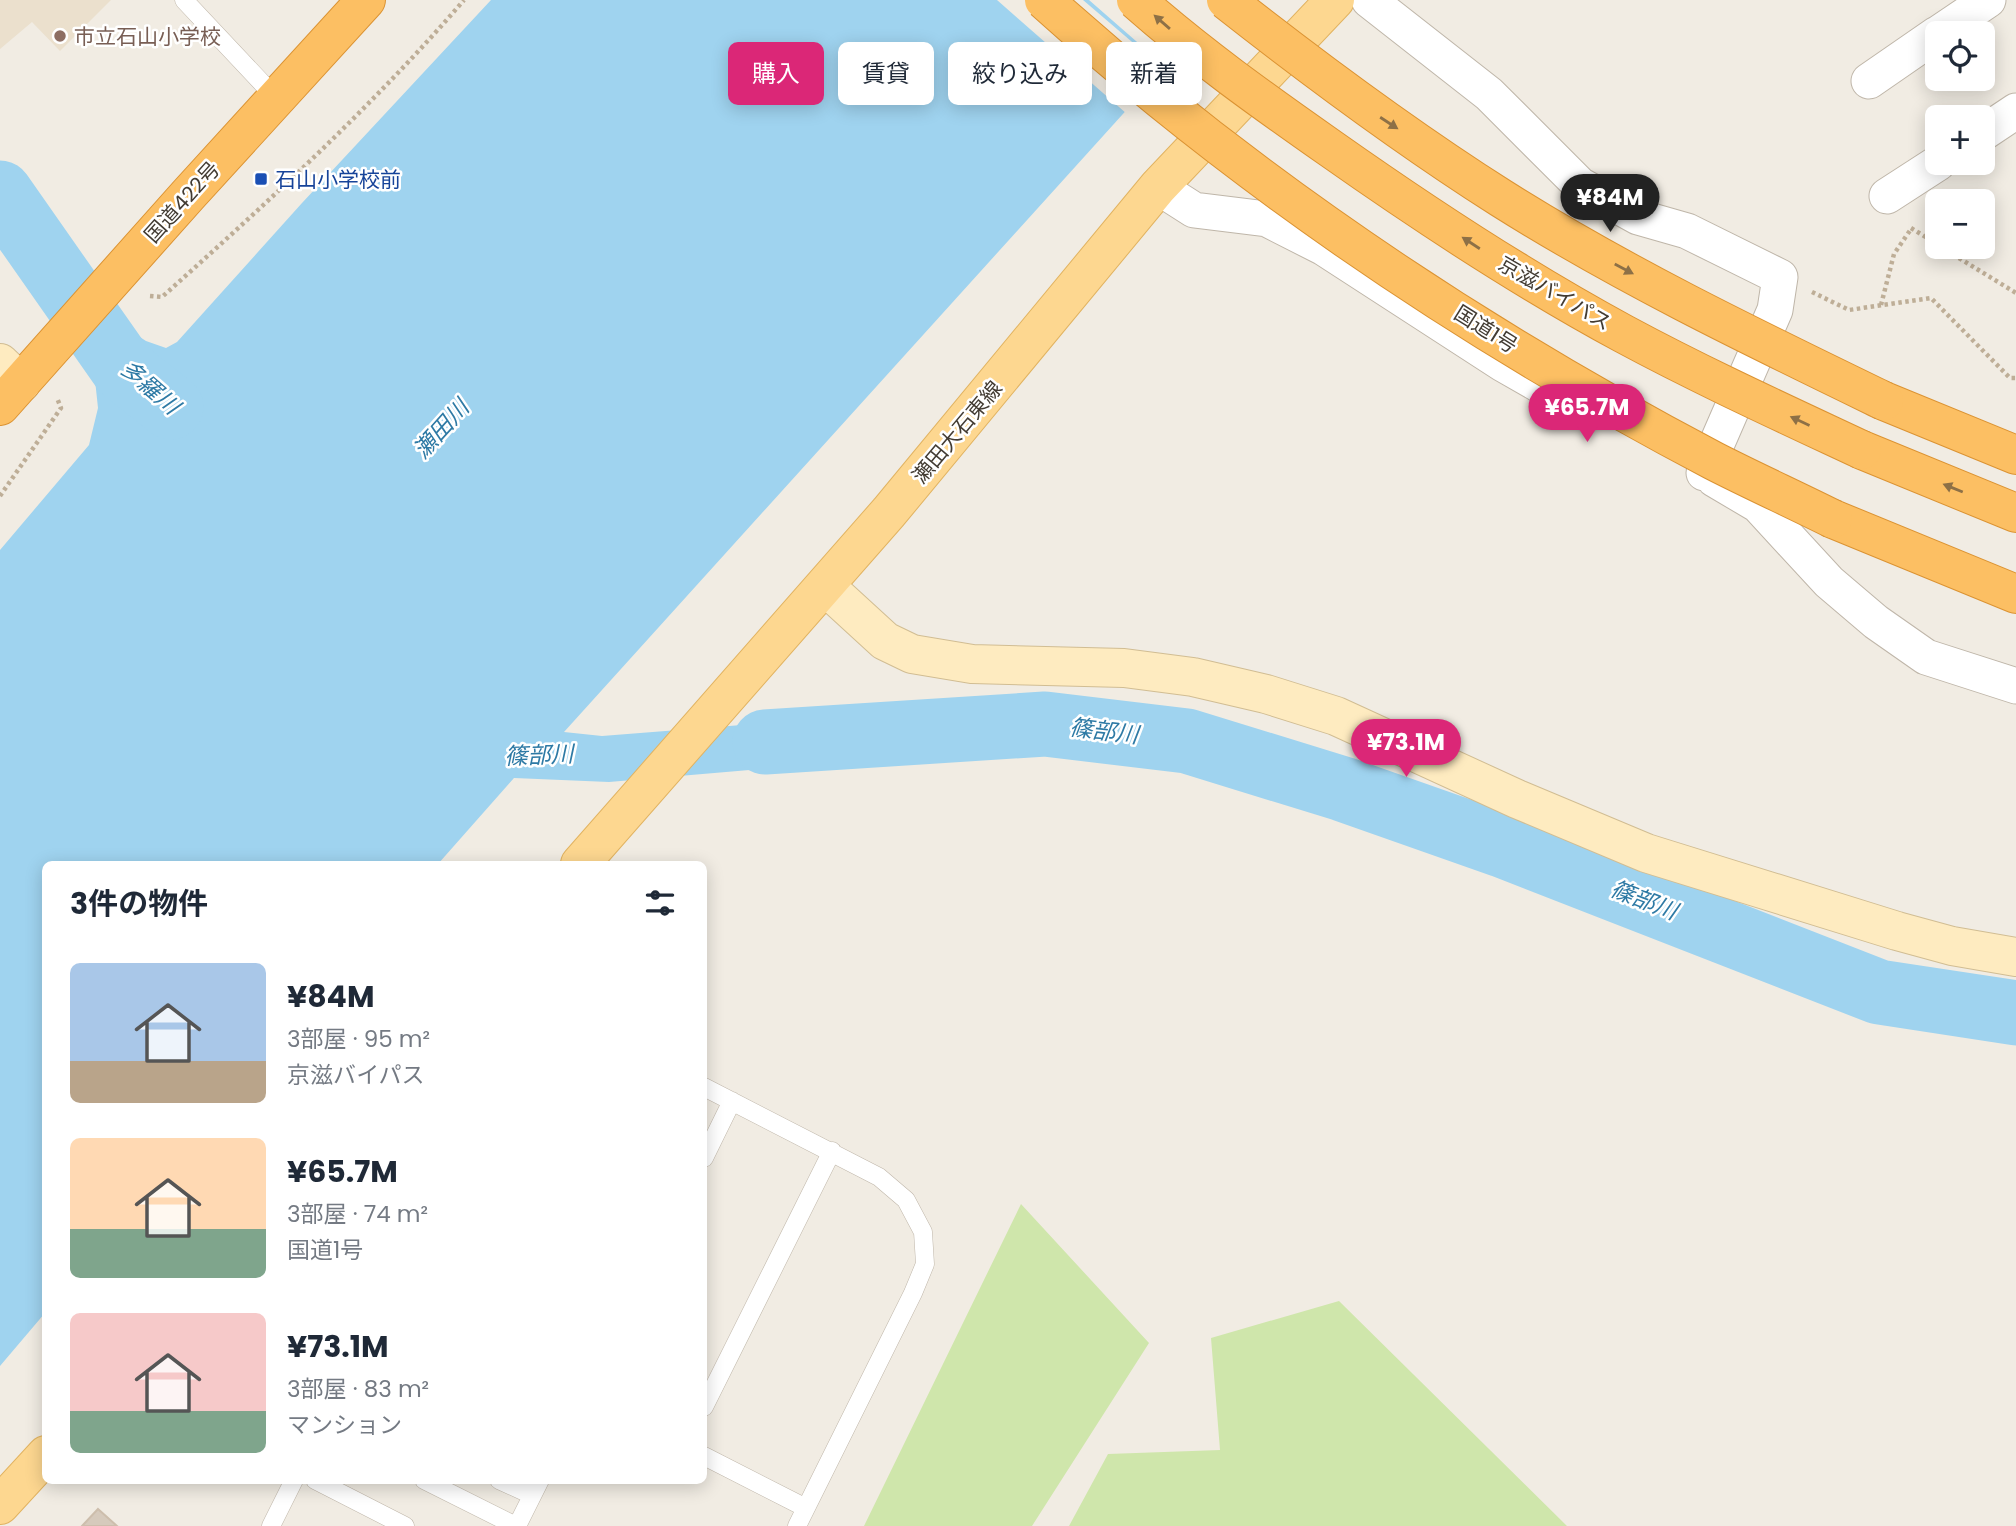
<!DOCTYPE html>
<html lang="ja">
<head>
<meta charset="utf-8">
<style>
	:root { --surface:#fff; --page:#f6f6f7; --text:#1f2937; --muted:#747a83; --accent:#db2777 }
	body { margin:0; font-family:Poppins,"Noto Sans JP",sans-serif; background:var(--page); color:var(--text); height:100vh; display:flex; flex-direction:column; font-size:26px; white-space:nowrap }
	* { box-sizing:border-box; margin:0 }
	p { font-size:23px; color:var(--muted) }
	.icon { flex:none; width:38px; height:38px; fill:none; stroke:currentColor; stroke-width:2; stroke-linecap:round; stroke-linejoin:round }
	.map { position:relative; flex:1; overflow:hidden }
	.side { position:absolute; left:42px; top:861px; width:665px; height:623px; display:flex; flex-direction:column; background:var(--surface); border-radius:10px; box-shadow:0 4px 18px #0003 }
	.side>* { flex:none }
	.top-card { position:absolute; left:728px; top:42px; width:665px; height:63px; display:flex; gap:14px }
	.tools { position:absolute; left:1925px; top:21px; display:grid; gap:14px }
	.tools a { display:grid; place-items:center; width:70px; height:70px; border-radius:10px; background:var(--surface); box-shadow:0 4px 18px #0003; font-size:35px }
	.price { position:absolute; translate:-50% -60px; padding:0 16px; border-radius:24px; background:var(--accent); color:#fff; font-size:23px; line-height:46px; filter:drop-shadow(0 2px 4px #0008) }
	.price::after { content:''; position:absolute; left:50%; top:42px; width:21px; height:16px; margin-left:-10px; background:inherit; clip-path:polygon(0 0,100% 0,50% 100%) }
	.price.active { background:#222; color:#fff }
	ul { padding:0; list-style:none }
	li { display:flex; align-items:center; gap:21px; height:175px; padding:0 28px }
	li span { display:grid; place-items:center; flex:none; width:196px; height:140px; border-radius:10px; color:#555 }
	li>.icon { margin-inline-start:auto }
	span .icon { width:84px; height:84px; fill:#fffc; stroke-width:1 }
	li b { font-size:30px }
	h2 { display:flex; justify-content:space-between; align-items:center; height:84px; padding:0 28px; font-size:30px }
	.chip { padding:0 24px; border-radius:10px; background:var(--surface); box-shadow:0 4px 18px #0003; font-size:24px; line-height:63px }
	.chip.active { background:var(--accent); color:#fff }
	.map>svg:first-child { display:block }
	.education { fill:#ebe0cd }
	.green { fill:#cfe6ab }
	.water { fill:#9fd3ef }
	.pier { fill:#f1ece3 }
	.lines { fill:none; stroke-linecap:round; stroke-linejoin:round }
	.river { stroke:#9fd3ef; stroke-width:65 }
	.building { fill:#d6cabc; stroke:#cdbeac; stroke-width:2 }
	.lane-casing { stroke:#bfb6a9; stroke-width:19 }
	.street-casing { stroke:#bfb6a9; stroke-width:37 }
	.secondary-casing { stroke:#d1bd93; stroke-width:40 }
	.primary-casing { stroke:#e1b361; stroke-width:40 }
	.highway-casing { stroke:#db9333; stroke-width:40 }
	.path { stroke:#beae97; stroke-width:4.5; stroke-dasharray:3.5 3.5; stroke-linecap:butt }
	.lane { stroke:#fff; stroke-width:18 }
	.street { stroke:#fff; stroke-width:35 }
	.secondary { stroke:#feebc0; stroke-width:38 }
	.primary { stroke:#fdd790; stroke-width:38 }
	.highway { stroke:#fcbf63; stroke-width:38 }
	.highway-bridge-casing { stroke:#db9333; stroke-width:40; stroke-linecap:butt }
	.highway-bridge { stroke:#fcbf63; stroke-width:38 }
	.oneway { fill:#8d7046 }
	.education-dot { fill:#8d6e63; stroke:#fff; stroke-width:2.5 }
	.transit-dot { fill:#1a4fb4; stroke:#fff; stroke-width:2.5 }
	.labels { text-anchor:middle; dominant-baseline:central; stroke-width:5; stroke-linejoin:round; paint-order:stroke }
	.education-label { font-size:21px; fill:#785e54; stroke:#fff; text-anchor:start }
	.transit-label { font-size:21px; fill:#164399; stroke:#fff; text-anchor:start }
	.street-label { font-size:21px; fill:#433c33; stroke:#fff }
	.water-label { font-size:23px; font-style:italic; fill:#2e7aa5; stroke:#fff }
</style>
</head>
<body>
<div class="map">
<svg width="2016" height="1526" viewBox="0 0 2016 1526">
	<rect width="100%" height="100%" fill="#f1ece3"/>
	<!-- education -->
	<path class="education" d="M0,0H111L60,51L32,22L0,49Z"/>
	<!-- green -->
	<path class="green" d="M1021,1204L1149,1343L1032,1526H864Z
		M1339,1301L1567,1526H1069L1108,1454L1220,1450L1211,1338Z"/>
	<!-- water -->
	<path class="water" d="M491,0H1226L564,732L602,736L855,716L854,761L609,782L514,778L438,864H46L45,1313L0,1366V550L89,445L98,408L93,361L126,328L146,341L166,348L177,342L302,203Z"/>
	<!-- pier -->
	<path class="pier" d="M997,0H1083L1166,71L1127,114Z
		M1089,0H1230L1168,69Z"/>
	<g class="lines">
		<!-- river -->
		<path class="river" d="M0,193L124,370L171,407
			M765,742L1045,724L1187,741L1343,789L1502,845L1879,992L2016,1013"/>
	</g>
	<!-- building -->
	<path class="building" d="M98,1509L117,1526H82Z"/>
	<g class="lines">
		<defs>
			<path id="lane" d="M184,0L277,99
				M704,1087L879,1177L906,1200L923,1232L925,1264L913,1293L797,1526
				M704,1158L732,1101
				M704,1407L832,1151
				M704,1456L806,1508
				M315,1480L405,1526
				M424,1480L516,1526
				M499,1480L532,1495
				M271,1526L294,1480
				M517,1526L540,1480"/>
			<path id="street" d="M1369,0L1489,94L1580,185L1638,217L1687,231L1780,277L1775,310L1704,473
				M1939,33L1988,0
				M1869,81L1937,34
				M1983,133L2016,111
				M1158,187L1194,210L1267,219L1324,248L1503,364L1566,400
				M1887,196L1938,163
				M1714,479L1758,505L1829,582L1876,622L1926,657L2016,686"/>
			<path id="secondary" d="M0,363L21,383
				M825,586L885,641L912,654L972,664L1124,668L1193,677L1266,694L1336,716L1517,799L1646,853L1897,931L1952,946L2016,957"/>
			<path id="primary" d="M580,864L889,512L1158,187L1335,0
				M0,1505L46,1455"/>
			<path id="highway" d="M1884,401L2016,455
				M0,406L188,195L366,0
				M1862,450L2016,513
				M1833,519L2016,594"/>
		</defs>
		<!-- lane casing -->
		<use href="#lane" class="lane-casing"/>
		<!-- street casing -->
		<use href="#street" class="street-casing"/>
		<!-- secondary casing -->
		<use href="#secondary" class="secondary-casing"/>
		<!-- primary casing -->
		<use href="#primary" class="primary-casing"/>
		<!-- highway casing -->
		<use href="#highway" class="highway-casing"/>
		<!-- path -->
		<path class="path" d="M1911,228L1937,244
			M1941,247L2016,293
			M1812,292L1849,310L1931,298L2010,378H2016
			M150,296L162,297C267,203 372,107 464,0
			M1881,305L1894,254L1911,229
			M0,496L61,408L57,398"/>
		<!-- lane -->
		<use href="#lane" class="lane"/>
		<!-- street -->
		<use href="#street" class="street"/>
		<!-- secondary -->
		<use href="#secondary" class="secondary"/>
		<!-- primary -->
		<use href="#primary" class="primary"/>
		<!-- highway -->
		<use href="#highway" class="highway"/>
		<defs>
			<path id="highway-bridge" d="M1044,0C1245,181 1474,335 1714,461C1753,481 1793,499 1833,519
				M1136,0C1197,54 1263,101 1330,148C1425,215 1522,279 1624,334C1702,376 1783,413 1862,450
				M1226,0C1315,70 1405,137 1501,198C1623,275 1754,338 1884,401"/>
		</defs>
		<!-- highway-bridge casing -->
		<use href="#highway-bridge" class="highway-bridge-casing"/>
		<!-- highway-bridge -->
		<use href="#highway-bridge" class="highway-bridge"/>
	</g>
	<!-- one-way arrows -->
	<defs><path id="oneway-solid" d="M-6-.8H1V-3.2L6.5 0L1 3.2V.8H-6Z" transform="scale(1.75)"/></defs>
	<g class="oneway">
		<use href="#oneway-solid" transform="translate(1162 22) rotate(-139)"/>
		<use href="#oneway-solid" transform="translate(1389 123) rotate(33)"/>
		<use href="#oneway-solid" transform="translate(1471 243) rotate(-147)"/>
		<use href="#oneway-solid" transform="translate(1624 269) rotate(28)"/>
		<use href="#oneway-solid" transform="translate(1800 421) rotate(-155)"/>
		<use href="#oneway-solid" transform="translate(1953 488) rotate(-158)"/>
	</g>
	<!-- markers -->
	<circle class="education-dot" cx="60" cy="36" r="7"/>
	<rect class="transit-dot" x="254" y="172" width="14" height="14" rx="3.5"/>
	<g class="labels">
		<!-- education labels -->
		<g class="education-label">
			<text x="74" y="36">市立石山小学校</text>
		</g>
		<!-- transit labels -->
		<g class="transit-label">
			<text x="275" y="179">石山小学校前</text>
		</g>
		<!-- street labels -->
		<g class="street-label">
			<text transform="translate(182 202) rotate(-48)">国道422号</text>
			<text transform="translate(1555 293) rotate(30)">京滋バイパス</text>
			<text transform="translate(1486 329) rotate(32)">国道1号</text>
			<text transform="translate(957 432) rotate(-50)">瀬田大石東線</text>
		</g>
		<!-- water labels -->
		<g class="water-label">
			<text transform="translate(150 387) rotate(41)">多羅川</text>
			<text transform="translate(441 429) rotate(-48)">瀬田川</text>
			<text transform="translate(1104 731) rotate(7)">篠部川</text>
			<text transform="translate(539 755) rotate(-2)">篠部川</text>
			<text transform="translate(1644 900) rotate(21)">篠部川</text>
		</g>
	</g>
</svg>
<div class="tools">
<a><svg class="icon" aria-label="locate" viewBox="0 0 24 24"><circle cx="12" cy="12" r="6"/><path d="M12 2v4M12 18v4M2 12h4M18 12h4"/></svg></a>
<a>+</a>
<a>−</a>
</div>
<b class="price active" style="left:1610px;top:234px">¥84M</b>
<b class="price" style="left:1587px;top:444px">¥65.7M</b>
<b class="price" style="left:1406px;top:779px">¥73.1M</b>
<div class="top-card">
<a class="chip active">購入</a>
<a class="chip">賃貸</a>
<a class="chip">絞り込み</a>
<a class="chip">新着</a>
</div>
<section class="side">
<h2>3件の物件<svg class="icon" aria-label="filters" viewBox="0 0 24 24"><path d="M4 7h16M4 17h16"/><circle cx="9" cy="7" r="2"/><circle cx="15" cy="17" r="2"/></svg></h2>
<ul>
<li><span style="background:linear-gradient(#a9c7e8 70%,#b9a48a 0)"><svg class="icon" aria-label="home" viewBox="0 0 24 24"><path d="M3 11l9-7 9 7M6 9v11h12V9"/></svg></span><div><b>¥84M</b><p>3部屋 · 95 m²</p><p>京滋バイパス</p></div></li>
<li><span style="background:linear-gradient(#ffd9b3 65%,#7fa58c 0)"><svg class="icon" aria-label="home" viewBox="0 0 24 24"><path d="M3 11l9-7 9 7M6 9v11h12V9"/></svg></span><div><b>¥65.7M</b><p>3部屋 · 74 m²</p><p>国道1号</p></div></li>
<li><span style="background:linear-gradient(#f6c9c9 70%,#7fa58c 0)"><svg class="icon" aria-label="home" viewBox="0 0 24 24"><path d="M3 11l9-7 9 7M6 9v11h12V9"/></svg></span><div><b>¥73.1M</b><p>3部屋 · 83 m²</p><p>マンション</p></div></li>
</ul>
</section>
</div>
</body>
</html>
